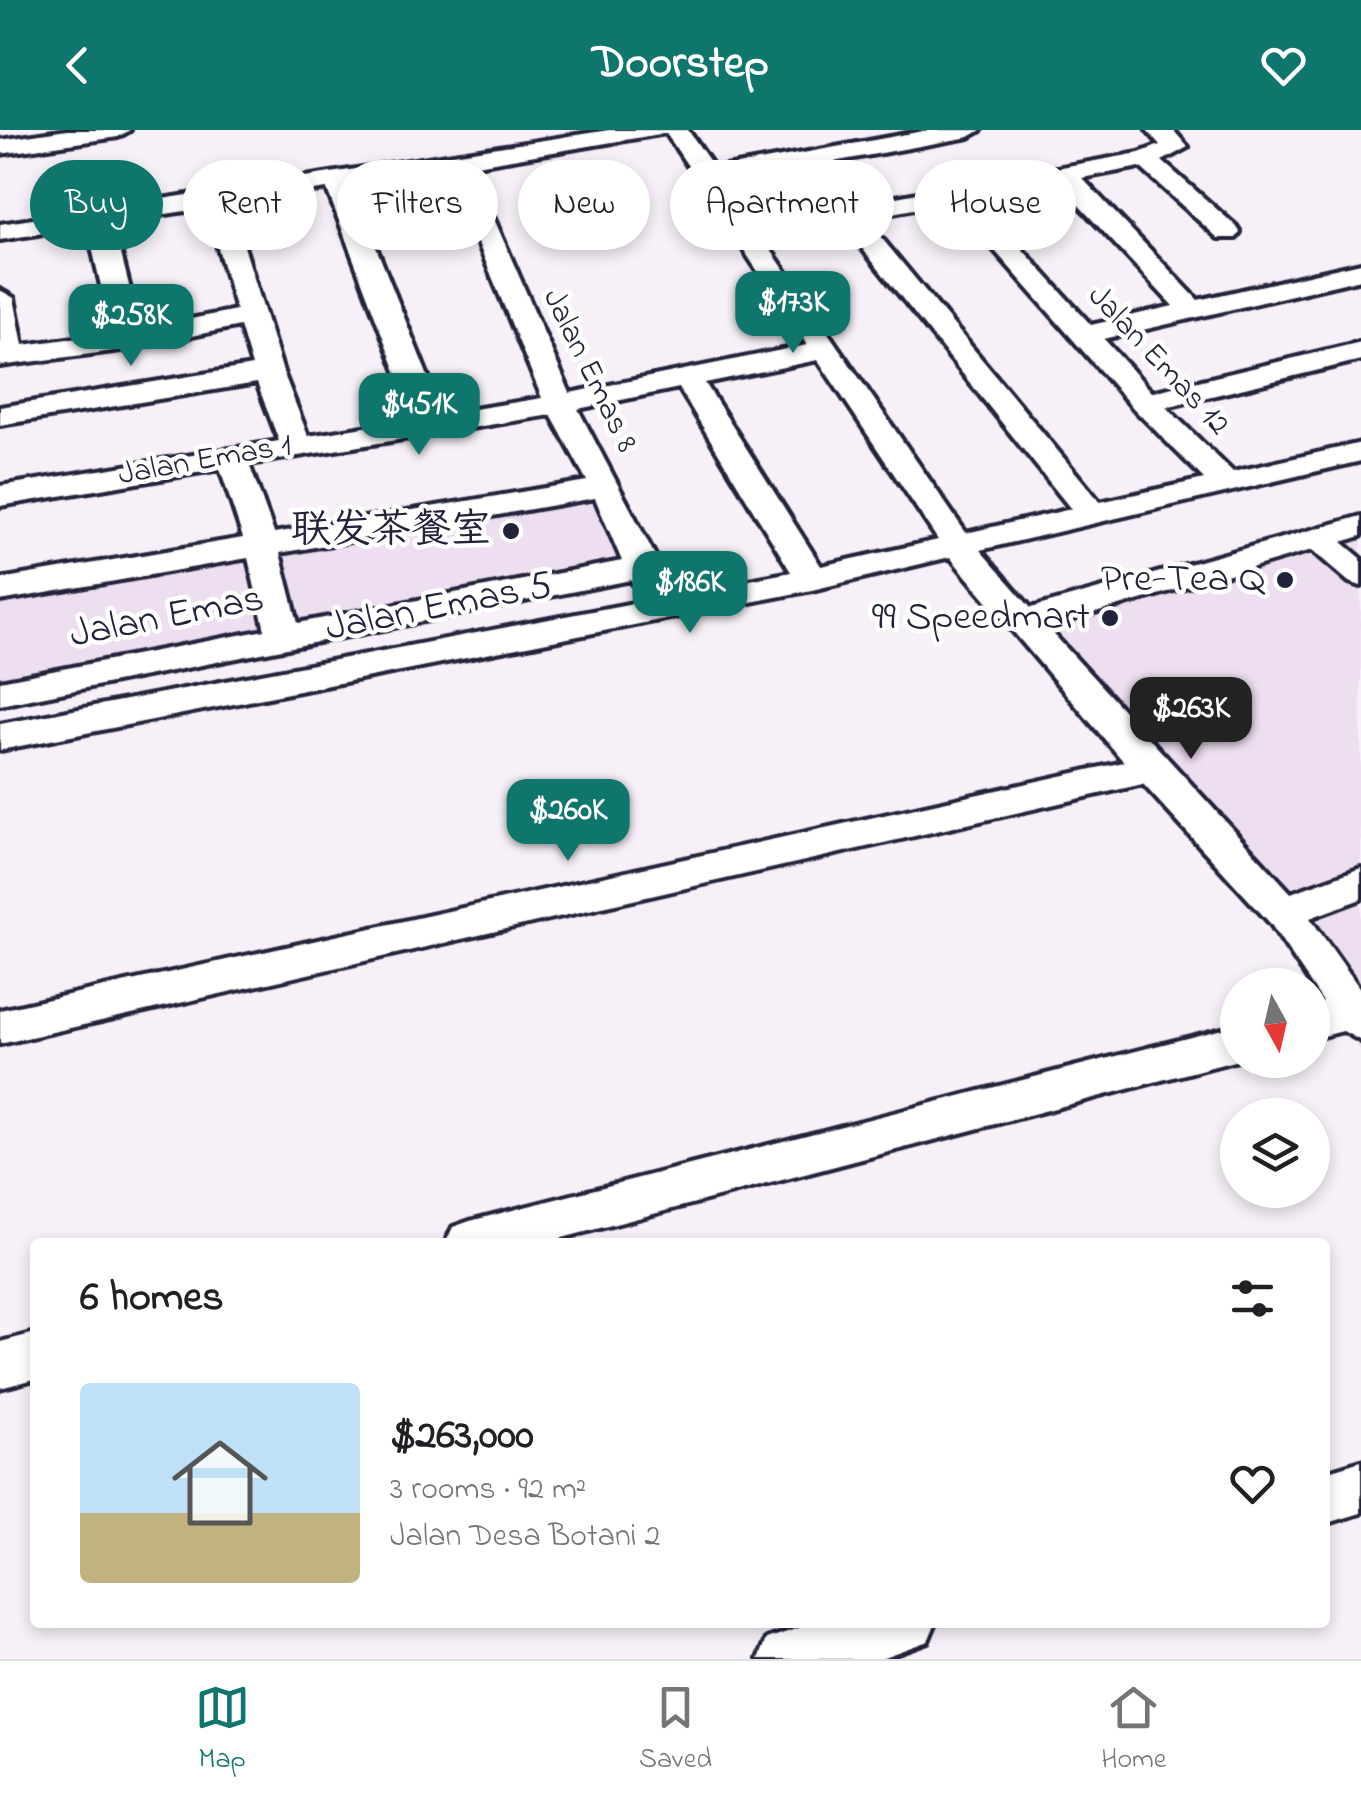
<!DOCTYPE html>
<html lang="en">
<head>
<meta charset="utf-8">
<style>
	:root { --surface:#fff; --page:#f2f2f2; --text:#202124; --muted:#757577; --line:#e0e0e0; --accent:#0f766e }
	body { margin:0; font-family:"Indie Flower","LXGW WenKai TC",sans-serif; background:var(--page); color:var(--text); height:100vh; display:flex; flex-direction:column; font-size:38px; white-space:nowrap }
	* { box-sizing:border-box; margin:0 }
	p { font-size:32px; color:var(--muted) }
	.icon { flex:none; width:55px; height:55px; fill:none; stroke:currentColor; stroke-width:2; stroke-linecap:round; stroke-linejoin:round }
	.map { position:relative; flex:1; overflow:hidden }
	.details { position:absolute; left:30px; top:1108px; width:1300px; height:390px; display:flex; flex-direction:column; background:var(--surface); border-radius:10px; box-shadow:0 5px 15px #0003 }
	.details>* { flex:none }
	.top-card { position:absolute; left:30px; top:30px; width:1302px; height:90px; display:flex; gap:20px }
	.needle { width:65px; rotate:172deg }
	.fabs { position:absolute; left:1220px; top:838px; display:grid; gap:20px }
	.fabs a { display:grid; place-items:center; width:110px; height:110px; border-radius:50%; background:var(--surface); box-shadow:0 5px 15px #0003; font-size:50px }
	.price { position:absolute; translate:-50% -85px; padding:0 22px; border-radius:20px; background:var(--accent); color:#fff; font-size:32px; line-height:65px; filter:drop-shadow(0 2px 5px #0008) }
	.price::after { content:''; position:absolute; left:50%; top:60px; width:30px; height:22px; margin-left:-15px; background:inherit; clip-path:polygon(0 0,100% 0,50% 100%) }
	.price.selected { background:#222; color:#fff }
	ul { padding:0; list-style:none }
	li { display:flex; align-items:center; gap:30px; height:250px; padding:0 50px }
	li span { display:grid; place-items:center; flex:none; width:280px; height:200px; border-radius:10px; color:#555 }
	li>.icon { margin-inline-start:auto }
	span .icon { width:120px; height:120px; fill:#fffc; stroke-width:1 }
	li b { font-size:42px }
	h2 { display:flex; justify-content:space-between; align-items:center; height:120px; padding:0 50px; font-size:42px }
	.chip { padding:0 35px; border-radius:45px; background:var(--surface); box-shadow:0 5px 15px #0003; font-size:35px; line-height:90px }
	.chip.selected { background:var(--accent); color:#fff }
	header { display:flex; justify-content:space-between; align-items:center; height:130px; padding:0 50px; background:var(--accent); color:#fff; font-size:45px; font-weight:700 }
	.tab-bar { display:flex; justify-content:space-around; align-items:center; height:140px; border-top:2px solid var(--line); background:var(--surface); font-size:28px; color:var(--muted) }
	.tab-bar a { display:grid; justify-items:center; gap:5px }
	.tab-bar .selected { color:var(--accent) }
	.map>svg:first-child { display:block }
	.built { fill:#eddef0 }
	.lines { fill:none; stroke-linecap:round; stroke-linejoin:round }
	.minor-casing { stroke:#22223b; stroke-width:8 }
	.minor { fill:#fff; fill-rule:evenodd }
	.poi-dot { fill:#22223b; stroke:#fff; stroke-width:4 }
	.labels { text-anchor:middle; dominant-baseline:central; stroke-width:9; stroke-linejoin:round; paint-order:stroke }
	.far-street-label { font-size:32px; fill:#22223b; stroke:#fff }
	.poi-label { font-size:40px; fill:#22223b; stroke:#fff; text-anchor:end }
	.street-label { font-size:40px; fill:#22223b; stroke:#fff }
</style>
</head>
<body>
<header><svg class="icon" aria-label="back" viewBox="0 0 24 24"><path d="M15 5l-7 7 7 7"/></svg>Doorstep<svg class="icon" aria-label="heart" viewBox="0 0 24 24"><path d="M12 20l-8-8c-3-5 5-10 8-4 3-6 11-1 8 4z"/></svg></header>
<div class="map">
<svg width="1361" height="1529" viewBox="0 0 1361 1529">
	<rect width="100%" height="100%" fill="#f7f0f8"/>
	<filter id="ink" filterUnits="userSpaceOnUse"><feTurbulence type="fractalNoise" baseFrequency=".01" numOctaves="2"/><feDisplacementMap in="SourceGraphic" scale="20" xChannelSelector="R" yChannelSelector="G"/><feConvolveMatrix kernelMatrix="1 2 1 2 8 2 1 2 1" color-interpolation-filters="sRGB"/></filter>
	<g filter="url(#ink)">
		<!-- built -->
		<path class="built" d="M615,349L660,443L0,571V453Z
			M1361,387V922L1271,785L1010,488Z"/>
		<g class="lines">
			<defs>
				<path id="minor" d="M67,0H130L118,7L0,24V10Z
					M609,0H688L715,39L929,0H981L969,7L724,52L752,93L1139,23L1160,15L1147,0H1173L1188,17L1162,31L1236,96L1240,102L1236,108H1218L1140,37L1082,48L1198,170L1361,133V149L1104,209L1152,262L1361,212V230L1166,277L1233,342L1361,313V331L980,420L1031,478L1361,386V406L1342,412L1361,428V456L1349,452L1312,420L1047,497L1291,763L1361,738V769L1310,788L1361,860V911L1343,901L1312,909V875L1323,872L1270,793L1143,654L0,914V880L1124,632L950,427L812,460L0,620V594L644,471L631,450L0,575V551L265,500L248,428L0,471V449L243,408L220,339L0,376V356L279,311L257,253L0,295V277L252,236L240,196L128,219L0,236V160L14,168L23,215L112,203L87,96L0,110V94ZM666,3L807,215L570,263L471,36ZM448,40L542,268L443,284L351,55ZM1058,53L1173,176L1091,195L976,68ZM327,59L414,289L308,306L283,242L234,84L240,72ZM952,72L1134,279L1204,349L1100,372L865,88ZM212,77L208,84L236,180L140,199L113,92ZM841,92L1071,379L966,403L762,107ZM818,230L938,410L821,436L705,253ZM679,258L791,442L667,466L670,462L661,437L578,279ZM551,285L587,351L274,403L249,334ZM595,368L622,431L298,493L280,423Z
					M1238,895V930L547,1112H446L453,1097L470,1091Z
					M35,1203V1249L0,1258V1212Z
					M1361,1331V1383L1325,1394V1342Z
					M816,1492H936L928,1511L878,1529H759L767,1509Z"/>
			</defs>
			<!-- minor casing -->
			<use href="#minor" class="minor-casing"/>
			<!-- minor -->
			<use href="#minor" class="minor"/>
		</g>
	</g>
	<!-- markers -->
	<g class="poi-dot">
		<circle cx="511" cy="401" r="10"/>
		<circle cx="1285" cy="450" r="10"/>
		<circle cx="1110" cy="488" r="10"/>
	</g>
	<g class="labels">
		<!-- far-street labels -->
		<g class="far-street-label">
			<text transform="translate(1158 231) rotate(47)">Jalan Emas 12</text>
			<text transform="translate(589 241) rotate(64)">Jalan Emas 8</text>
			<text transform="translate(205 331) rotate(-10)">Jalan Emas 1</text>
		</g>
		<!-- poi labels -->
		<g class="poi-label">
			<text x="491" y="401">联发茶餐室</text>
			<text x="1265" y="450">Pre-Tea Q</text>
			<text x="1090" y="488">99 Speedmart</text>
		</g>
		<!-- street labels -->
		<g class="street-label">
			<text transform="translate(439 478) rotate(-11)">Jalan Emas 5</text>
			<text transform="translate(167 488) rotate(-11)">Jalan Emas</text>
		</g>
	</g>
</svg>
<div class="fabs">
<a><svg class="needle" viewBox="-14 -14 28 28"><path d="M0-13l5 13h-10z" fill="#e53935"/><path d="M0 13l5-13h-10z" fill="#757577"/></svg></a>
<a><svg class="icon" aria-label="layers" viewBox="0 0 24 24"><path d="M12 4l9 5-9 5-9-5zM3 14l9 5 9-5"/></svg></a>
</div>
<b class="price" style="left:793px;top:226px">$173K</b>
<b class="price" style="left:131px;top:239px">$258K</b>
<b class="price" style="left:419px;top:328px">$451K</b>
<b class="price" style="left:690px;top:506px">$186K</b>
<b class="price selected" style="left:1191px;top:632px">$263K</b>
<b class="price" style="left:568px;top:734px">$260K</b>
<div class="top-card">
<a class="chip selected">Buy</a>
<a class="chip">Rent</a>
<a class="chip">Filters</a>
<a class="chip">New</a>
<a class="chip">Apartment</a>
<a class="chip">House</a>
</div>
<section class="details">
<h2>6 homes<svg class="icon" aria-label="filters" viewBox="0 0 24 24"><path d="M4 7h16M4 17h16"/><circle cx="9" cy="7" r="2"/><circle cx="15" cy="17" r="2"/></svg></h2>
<ul>
<li><span style="background:linear-gradient(#bfe0f5 65%,#c2b280 0)"><svg class="icon" aria-label="home" viewBox="0 0 24 24"><path d="M3 11l9-7 9 7M6 9v11h12V9"/></svg></span><div><b>$263,000</b><p>3 rooms · 92 m²</p><p>Jalan Desa Botani 2</p></div><svg class="icon" aria-label="heart" viewBox="0 0 24 24"><path d="M12 20l-8-8c-3-5 5-10 8-4 3-6 11-1 8 4z"/></svg></li>
</ul>
</section>
</div>
<nav class="tab-bar">
<a class="selected"><svg class="icon" aria-label="map" viewBox="0 0 24 24"><path d="M3 6l6-2 6 2 6-2v14l-6 2-6-2-6 2zM9 4v14M15 6v14"/></svg>Map</a>
<a><svg class="icon" aria-label="saved" viewBox="0 0 24 24"><path d="M7 4h10v16l-5-4-5 4z"/></svg>Saved</a>
<a><svg class="icon" aria-label="home" viewBox="0 0 24 24"><path d="M3 11l9-7 9 7M6 9v11h12V9"/></svg>Home</a>
</nav>
</body>
</html>
